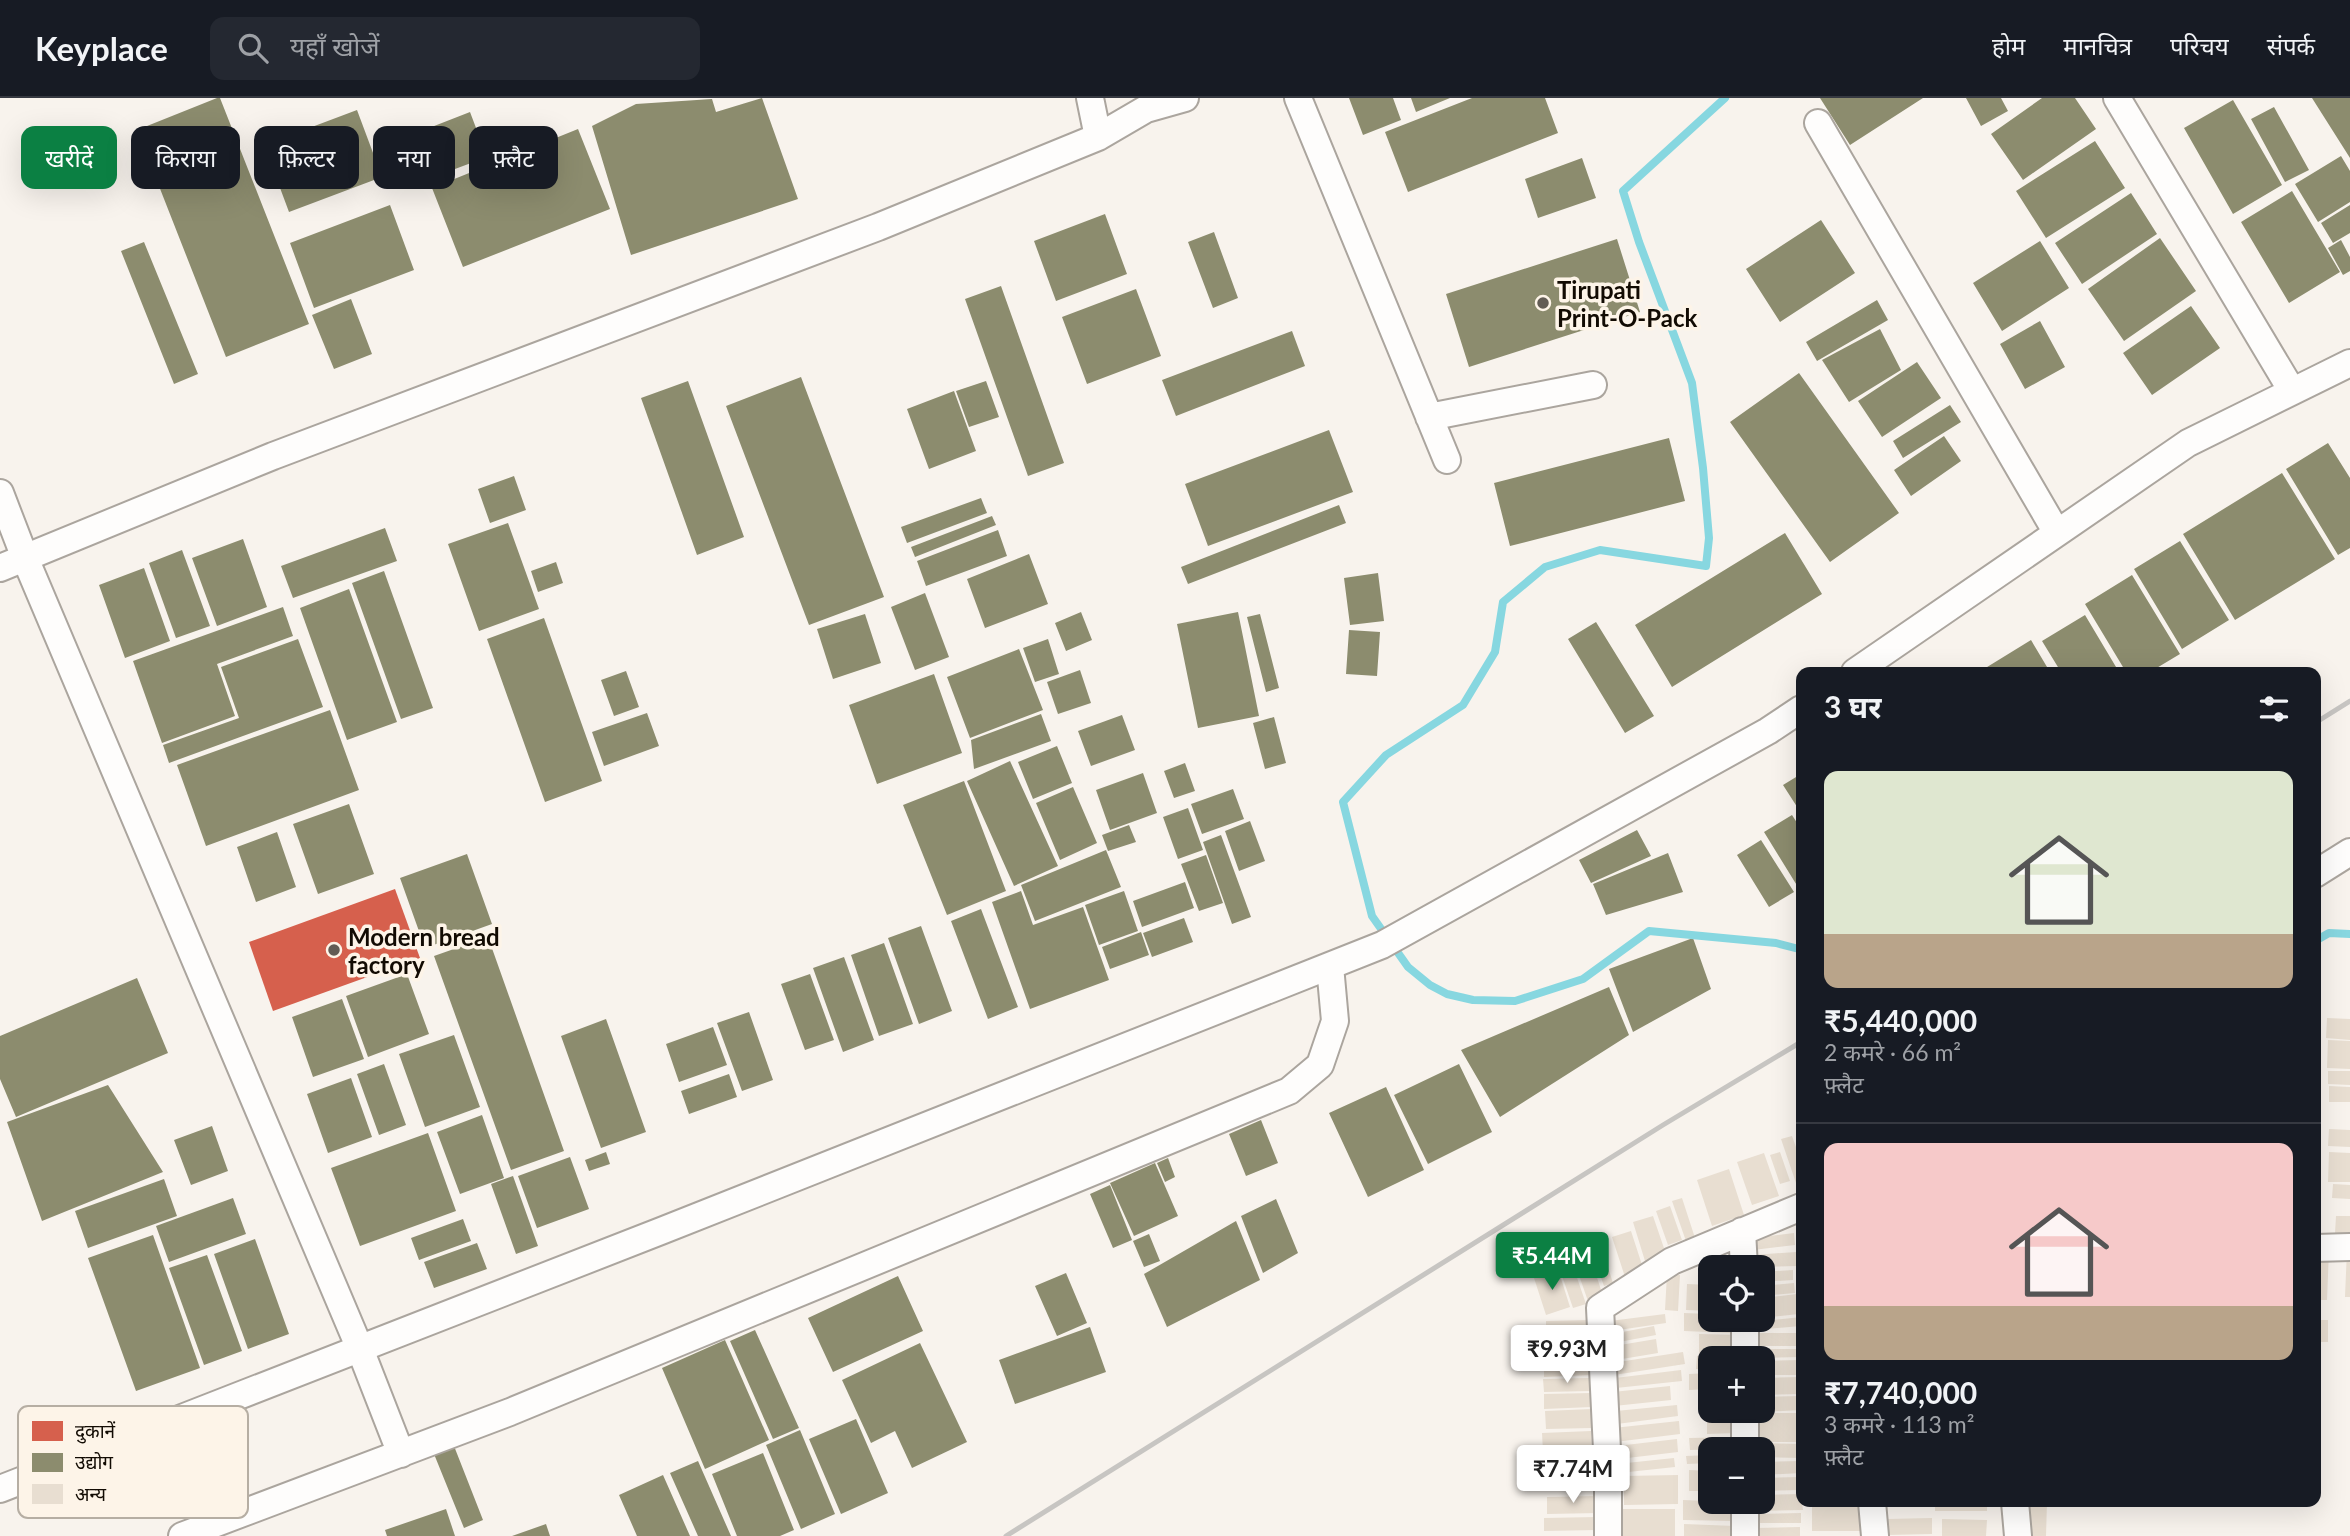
<!DOCTYPE html>
<html lang="hi">
<head>
<meta charset="utf-8">
<style>
	:root { --surface:#171b24; --page:#242831; --text:#f1f3f6; --muted:#9ea1a6; --line:#363941; --accent:#0b8043 }
	body { margin:0; font-family:Lato,"Noto Sans Devanagari",sans-serif; background:var(--page); color:var(--text); height:100vh; display:flex; flex-direction:column; font-size:26px; white-space:nowrap }
	* { box-sizing:border-box; margin:0 }
	p { font-size:23px; color:var(--muted) }
	.icon { flex:none; width:38px; height:38px; fill:none; stroke:currentColor; stroke-width:2; stroke-linecap:round; stroke-linejoin:round }
	.map { position:relative; flex:1; overflow:hidden }
	.details { position:absolute; left:1796px; top:569px; width:525px; height:840px; display:flex; flex-direction:column; background:var(--surface); border-radius:14px; box-shadow:0 7px 28px #0002 }
	.details>* { flex:none }
	.guide { position:absolute; left:21px; top:28px; width:665px; height:63px; display:flex; gap:14px }
	.buttons { position:absolute; left:1698px; top:1157px; display:grid; gap:14px }
	.buttons a { display:grid; place-items:center; width:77px; height:77px; border-radius:14px; background:var(--surface); box-shadow:0 7px 28px #0002; font-size:35px }
	.price { position:absolute; translate:-50% -60px; padding:0 16px; border-radius:7px; background:#fff; color:#222; font-size:23px; line-height:46px; filter:drop-shadow(0 2px 4px #0008) }
	.price::after { content:''; position:absolute; left:50%; top:42px; width:21px; height:16px; margin-left:-10px; background:inherit; clip-path:polygon(0 0,100% 0,50% 100%) }
	.price.active { background:var(--accent); color:#fff }
	ul { padding:0; list-style:none }
	li { display:grid; align-content:center; gap:14px; height:371px; padding:0 28px }
	li+li { border-top:2px solid var(--line) }
	li span { display:grid; place-items:center; height:217px; border-radius:14px; color:#555 }
	li>.icon { margin-inline-start:auto }
	span .icon { width:126px; height:126px; fill:#fffc; stroke-width:1 }
	li b { font-size:30px }
	h2 { display:flex; justify-content:space-between; align-items:center; height:84px; padding:0 28px; font-size:30px }
	.tag { padding:0 24px; border-radius:14px; background:var(--surface); box-shadow:0 7px 28px #0002; font-size:24px; line-height:63px }
	.tag.active { background:var(--accent); color:#fff }
	header { display:flex; align-items:center; gap:42px; box-sizing:border-box; height:98px; padding:0 35px; background:var(--surface); border-bottom:2px solid var(--line) }
	header strong { font-size:33px }
	nav { display:flex; gap:38px; margin-inline-start:auto; font-size:24px }
	.search { width:490px; height:63px; background:var(--page); display:flex; align-items:center; gap:18px; box-sizing:border-box; padding:0 24px; border-radius:14px; color:var(--muted); font-size:26px }
	.map>svg:first-child { display:block }
	.shops { fill:#d6604d }
	.industry { fill:#8c8c6e }
	.lines { fill:none; stroke-linecap:round; stroke-linejoin:round }
	.stream { stroke:#87d7e0; stroke-width:8 }
	.building { fill:#e8ded1 }
	.minor-casing { stroke:#aba59e; stroke-width:30 }
	.minor { stroke:#fefdfc; stroke-width:26 }
	.rail { stroke:#c7c5c2; stroke-width:5 }
	.poi-dot { fill:#625c55; stroke:#fdf4e8; stroke-width:2.5 }
	.labels { text-anchor:middle; dominant-baseline:central; stroke-width:7; stroke-linejoin:round; paint-order:stroke }
	.poi-label { font-size:24px; font-weight:bold; fill:#120b03; stroke:#fdf4e8; text-anchor:start }
	.key { fill:#fdf4e8; stroke:#b6aea3; stroke-width:2 }
	.key-label { font-size:19px; fill:#120b03 }
</style>
</head>
<body>
<header>
<strong>Keyplace</strong>
<div class="search"><svg class="icon" aria-label="search" viewBox="0 0 24 24"><circle cx="10" cy="10" r="6"/><path d="M15 15l6 6"/></svg>यहाँ खोजें</div>
<nav><a>होम</a><a>मानचित्र</a><a>परिचय</a><a>संपर्क</a></nav>
</header>
<div class="map">
<svg width="2350" height="1438" viewBox="0 0 2350 1438">
	<rect width="100%" height="100%" fill="#f8f3ed"/>
	<!-- shops -->
	<path class="shops" d="M395,791L420,860L273,913L249,844Z"/>
	<!-- industry -->
	<path class="industry" d="M217,0H220L309,226L226,259L137,32Z
		M762,0L798,101L631,157L592,28L636,6L712,1L716,14Z
		M1349,0H1393L1401,22L1363,37Z
		M1411,0H1450L1416,14Z
		M1472,0H1545L1558,35L1408,94L1385,34Z
		M1820,0H1923L1850,47Z
		M1966,0H2001L2008,13L1981,28Z
		M2042,0H2075L2096,31L2023,82L1991,36Z
		M2312,0H2350V60Z
		M2233,2L2282,87L2233,116L2184,30Z
		M2274,9L2309,72L2285,84L2251,21Z
		M357,12L382,79L289,114L264,47Z
		M470,14L487,59L423,83L406,39Z
		M578,31L610,111L463,169L432,90Z
		M2095,43L2125,90L2046,140L2016,93Z
		M2341,58L2350,73V104L2318,124L2295,86Z
		M1582,60L1596,100L1538,120L1525,81Z
		M2292,93L2340,174L2289,205L2241,124Z
		M2131,95L2157,136L2082,186L2055,145Z
		M390,107L414,172L314,210L290,145Z
		M2350,107V135L2333,145L2321,125Z
		M1105,116L1127,176L1056,203L1034,143Z
		M1821,122L1855,175L1780,224L1746,171Z
		M1214,134L1238,200L1213,210L1188,144Z
		M2160,140L2196,193L2124,243L2088,191Z
		M1617,141L1640,214L1469,269L1446,196Z
		M2341,142L2350,159V173L2343,177L2328,150Z
		M2040,143L2069,190L2002,233L1973,185Z
		M144,144L198,276L174,286L121,153Z
		M1001,188L1064,365L1028,378L965,201Z
		M1136,191L1161,258L1087,286L1062,219Z
		M351,201L372,256L334,271L312,217Z
		M1877,202L1888,222L1817,263L1806,244Z
		M2191,208L2220,250L2152,297L2123,255Z
		M2040,223L2065,269L2025,291L2000,246Z
		M1880,231L1901,272L1849,304L1822,262Z
		M1292,233L1305,268L1176,318L1162,282Z
		M1917,264L1941,300L1882,339L1858,303Z
		M1799,275L1899,415L1830,464L1730,324Z
		M801,279L884,499L809,527L726,308Z
		M688,283L744,439L697,457L641,300Z
		M986,283L999,319L969,329L956,293Z
		M954,293L976,353L929,371L907,311Z
		M1950,307L1961,324L1903,360L1893,343Z
		M1329,332L1353,394L1208,448L1185,386Z
		M1944,338L1961,363L1911,398L1894,372Z
		M1669,340L1685,403L1510,448L1494,385Z
		M2328,345L2350,380V450L2338,457L2286,371Z
		M2282,375L2335,461L2235,522L2183,436Z
		M514,378L526,412L490,425L478,391Z
		M981,400L987,415L907,445L901,429Z
		M1339,407L1346,425L1188,486L1181,469Z
		M992,418L996,427L915,459L911,449Z
		M508,425L539,511L479,533L448,446Z
		M385,430L397,463L293,500L281,468Z
		M998,432L1007,458L926,488L917,463Z
		M1785,435L1822,496L1672,589L1635,527Z
		M243,441L267,509L217,528L192,460Z
		M2180,443L2229,522L2182,551L2134,471Z
		M182,452L210,528L176,540L149,465Z
		M1029,456L1048,506L985,530L967,481Z
		M556,464L563,485L538,494L531,473Z
		M144,470L170,543L125,560L99,487Z
		M384,473L433,610L401,621L352,485Z
		M1378,475L1384,523L1350,527L1344,480Z
		M2132,477L2180,556L2150,574H2126L2085,506Z
		M349,491L397,624L347,642L300,510Z
		M925,495L949,559L915,572L891,509Z
		M283,509L293,538L217,566L235,618L162,645L133,563Z
		M1081,514L1092,542L1066,553L1055,525Z
		M1238,514L1259,618L1198,630L1177,526Z
		M865,516L881,565L833,581L817,531Z
		M1260,516L1279,590L1266,594L1247,519Z
		M2085,517L2119,574H2061L2042,543Z
		M544,520L602,683L545,704L487,541Z
		M1596,524L1654,618L1625,635L1568,541Z
		M1349,532L1380,534L1377,578L1346,576Z
		M298,541L323,609L169,665L163,647L239,620L221,569Z
		M1048,541L1059,576L1035,584L1023,550Z
		M2031,542L2050,574H1979Z
		M1019,551L1043,612L970,640L947,579Z
		M1080,572L1091,605L1058,616L1047,584Z
		M626,573L639,609L614,618L601,582Z
		M934,576L962,655L877,686L849,607Z
		M330,612L359,692L206,748L177,667Z
		M647,615L659,648L604,668L592,634Z
		M1041,616L1051,643L974,671L971,642Z
		M1122,617L1135,652L1091,668L1078,633Z
		M1274,619L1286,665L1265,671L1253,625Z
		M1057,648L1072,685L1033,701L1018,664Z
		M1010,663L1058,768L1014,788L967,683Z
		M1185,665L1195,693L1174,700L1164,673Z
		M1143,675L1157,715L1110,732L1096,692Z
		M1801,676V715L1783,687Z
		M964,683L1006,793L947,817L903,707Z
		M1073,689L1097,745L1060,762L1036,705Z
		M1233,691L1244,721L1202,736L1191,706Z
		M349,706L374,776L318,796L293,726Z
		M1188,710L1203,752L1178,761L1163,719Z
		M1792,717L1801,731V794L1764,734Z
		M1250,723L1265,763L1239,773L1225,733Z
		M1129,727L1136,744L1108,753L1102,737Z
		M1637,732L1651,758L1591,785L1579,762Z
		M277,734L296,789L256,804L237,749Z
		M1221,737L1251,819L1232,826L1203,744Z
		M1761,742L1794,794L1769,809L1737,757Z
		M1106,752L1121,789L1035,823L1021,787Z
		M1668,755L1683,794L1606,817L1593,786Z
		M467,756L492,826L425,850L400,780Z
		M1206,757L1223,805L1199,813L1181,766Z
		M1185,784L1194,810L1142,829L1133,803Z
		M1021,793L1033,827L1083,809L1109,882L1030,911L992,804Z
		M1124,793L1138,833L1099,847L1085,807Z
		M981,811L1018,909L988,921L951,823Z
		M1184,820L1193,844L1152,859L1143,835Z
		M921,828L952,913L919,926L888,840Z
		M1141,834L1149,857L1110,871L1102,849Z
		M488,839L564,1053L511,1072L434,858Z
		M1693,840L1711,891L1633,934L1609,871Z
		M884,845L913,926L879,938L851,857Z
		M844,859L874,942L843,954L813,870Z
		M407,876L429,936L368,959L346,898Z
		M810,876L834,942L805,952L781,886Z
		M137,880L168,955L16,1019L0,981V938Z
		M1609,889L1629,937L1500,1019L1461,952Z
		M342,901L364,961L313,979L292,919Z
		M749,914L773,982L742,993L717,925Z
		M606,921L646,1034L601,1050L561,938Z
		M713,929L727,967L679,984L666,946Z
		M454,937L480,1009L425,1029L399,956Z
		M384,966L406,1027L379,1037L357,976Z
		M1459,966L1492,1034L1428,1066L1394,997Z
		M729,976L737,999L689,1016L681,993Z
		M351,980L372,1039L328,1055L307,996Z
		M108,987L163,1074L42,1123L7,1024Z
		M1386,989L1424,1072L1368,1099L1329,1015Z
		M482,1017L504,1080L460,1096L437,1034Z
		M1261,1022L1278,1065L1246,1078L1229,1036Z
		M212,1028L228,1073L191,1087L174,1042Z
		M428,1035L456,1113L360,1148L331,1070Z
		M606,1054L610,1066L589,1073L585,1062Z
		M570,1059L589,1111L537,1130L518,1078Z
		M1168,1060L1175,1079L1165,1084L1157,1065Z
		M1155,1065L1178,1118L1134,1138L1110,1085Z
		M513,1078L538,1148L516,1156L491,1086Z
		M164,1081L177,1118L88,1150L75,1113Z
		M1110,1087L1132,1142L1113,1150L1090,1096Z
		M233,1100L246,1136L169,1164L156,1128Z
		M1276,1101L1298,1155L1263,1175L1241,1118Z
		M463,1121L471,1143L419,1162L411,1140Z
		M1236,1123L1260,1182L1167,1229L1144,1176Z
		M1149,1136L1160,1163L1144,1169L1133,1143Z
		M153,1137L200,1270L136,1293L88,1160Z
		M255,1141L289,1236L248,1251L214,1156Z
		M477,1145L487,1171L434,1190L424,1164Z
		M207,1157L242,1253L204,1267L169,1170Z
		M1066,1175L1087,1225L1057,1238L1035,1188Z
		M898,1178L923,1233L833,1274L808,1220Z
		M1090,1229L1106,1274L1015,1306L999,1262Z
		M755,1232L799,1330L773,1341L730,1243Z
		M725,1242L769,1342L705,1371L662,1270Z
		M920,1245L967,1344L912,1370L895,1333L871,1345L842,1282Z
		M856,1321L888,1395L841,1416L809,1341Z
		M800,1332L835,1416L801,1431L766,1347Z
		M454,1348L483,1422L464,1430L434,1356Z
		M763,1355L794,1432L780,1438H737L712,1376Z
		M698,1363L731,1438H698L670,1375Z
		M663,1377L690,1438H637L619,1397Z
		M446,1411L455,1438H387L385,1432Z
		M546,1426L550,1438H512Z"/>
	<g class="lines">
		<!-- stream -->
		<path class="stream" d="M1725,0L1623,93L1639,144L1692,285L1703,370L1709,440L1706,468L1600,452L1545,469L1503,504L1495,554L1463,607L1386,657L1343,704L1372,818L1408,869L1430,887L1447,896L1473,902L1515,903L1583,881L1649,833L1776,845L1799,851L1801,854
			M2315,843L2329,835L2350,836"/>
	</g>
	<!-- building -->
	<path class="building" d="M2327,920L2350,921V942L2326,940Z
		M2328,942L2350,943V971L2327,970Z
		M2328,973H2350V987L2328,986Z
		M2329,988L2350,989V1004H2329Z
		M2329,1031L2350,1032V1049L2328,1048Z
		M1792,1038L1801,1063V1083L1796,1085L1781,1041Z
		M1780,1054L1790,1083L1780,1086L1770,1057Z
		M2329,1054L2350,1055V1084H2328Z
		M1764,1055L1779,1098L1752,1107L1737,1064Z
		M1729,1071L1744,1117L1712,1128L1697,1082Z
		M2333,1086L2350,1087V1101L2332,1100Z
		M1682,1100L1696,1143L1687,1146L1672,1103Z
		M1670,1108L1682,1142L1668,1147L1656,1113Z
		M1653,1118L1666,1156L1645,1163L1633,1124Z
		M2336,1118H2350V1135H2335Z
		M1631,1133L1644,1173L1625,1179L1612,1139Z
		M1794,1135L1795,1147L1753,1152L1752,1140Z
		M2315,1151L2329,1152L2327,1202H2315Z
		M2347,1151H2350V1199H2345Z
		M1603,1154L1613,1185L1604,1188L1593,1157Z
		M1796,1154L1797,1168L1754,1169L1753,1157Z
		M1590,1158L1604,1201L1589,1206L1574,1163Z
		M1571,1162L1586,1206L1573,1210L1558,1166Z
		M1704,1165L1726,1166V1169H1710V1180H1704Z
		M1558,1171L1570,1209L1546,1217L1534,1180Z
		M1793,1172V1182L1762,1184V1174Z
		M1667,1176L1680,1177L1678,1213L1665,1212Z
		M1794,1185L1795,1195L1762,1198V1188Z
		M1687,1186L1710,1187V1213L1686,1212Z
		M1797,1196L1799,1216L1762,1220V1200Z
		M1684,1215L1710,1216V1222H1733V1235L1684,1233Z
		M1665,1216L1666,1225L1612,1233L1610,1223Z
		M1801,1219V1228L1756,1232L1755,1224Z
		M1590,1222V1239L1546,1240V1223Z
		M2315,1222H2328V1244H2315Z
		M1654,1228L1656,1237L1614,1245L1612,1236Z
		M1757,1235H1801V1248H1757Z
		M1699,1236L1741,1237L1740,1258L1699,1257Z
		M1656,1241L1658,1255L1616,1262L1614,1248Z
		M1589,1243L1590,1258L1543,1259V1244Z
		M1760,1251H1801V1259L1760,1260Z
		M1683,1254L1685,1266L1614,1277L1612,1265Z
		M1697,1258L1710,1259V1272L1696,1271Z
		M1592,1260V1277L1544,1279V1262Z
		M1801,1262V1277H1762V1263Z
		M1681,1272L1682,1283L1616,1290L1615,1280Z
		M1710,1275V1291L1689,1292V1276Z
		M1801,1279V1296L1762,1297V1280Z
		M1590,1280L1591,1293L1544,1294L1543,1281Z
		M1670,1288L1671,1302L1614,1308L1613,1294Z
		M1591,1295L1592,1309L1544,1311V1296Z
		M1801,1298V1312L1762,1314V1299Z
		M1677,1307L1678,1318L1617,1326L1616,1313Z
		M1592,1311V1330L1546,1331L1545,1313Z
		M1759,1315H1801V1344H1759Z
		M1679,1323L1680,1336L1615,1344L1613,1330Z
		M1707,1324H1735L1736,1335L1707,1336Z
		M1591,1333L1592,1353L1543,1354L1542,1335Z
		M1738,1339V1351L1690,1352L1689,1340Z
		M1677,1341L1678,1354L1619,1361L1617,1348Z
		M1755,1345L1801,1346V1360L1762,1359V1351H1755Z
		M1710,1357V1365L1687,1366L1686,1358Z
		M1594,1358L1596,1389L1545,1390L1544,1359Z
		M1674,1360L1675,1369L1619,1375L1617,1366Z
		M1801,1363V1375L1762,1377V1364Z
		M1689,1372L1710,1373V1393H1689Z
		M1678,1377V1406L1624,1407V1378Z
		M1801,1379V1392L1762,1393V1380Z
		M1801,1396L1803,1412L1756,1413V1404H1762V1397Z
		M1599,1398V1415L1547,1416V1399Z
		M1683,1402L1732,1404V1423L1683,1422Z
		M1882,1404H1930V1406L1882,1407Z
		M1935,1404H1987V1413H1935Z
		M2023,1404H2047L2046,1438H2023Z
		M1867,1408V1433H1812V1409Z
		M1622,1411H1675V1438H1622Z
		M1801,1415V1425H1754L1753,1416Z
		M1597,1419V1432L1544,1433V1420Z
		M1932,1420V1436L1886,1437V1421Z
		M1942,1421L1987,1422L1986,1438H1942Z
		M1684,1426L1735,1428V1438H1684Z
		M1800,1429V1438H1755L1754,1430Z"/>
	<g class="lines">
		<defs>
			<path id="minor" d="M1090,0L1098,39
				M1298,0L1447,362
				M2117,0L2292,293
				M1818,25L2057,435
				M1429,319L1593,287
				M0,395L25,460L360,1251L401,1356
				M0,470L273,358L878,129L1098,39L1146,11L1185,0
				M1855,574L2188,345L2350,265
				M2315,776L2350,754
				M1742,1133L1744,1169
				M2315,1150L2350,1149
				M1745,1260V1222
				M1745,1351V1312
				M0,1391L661,1133L1382,847L1768,633L1801,611
				M1872,1404L1875,1438
				M2015,1404L2018,1438
				M182,1438L510,1314L1289,993L1320,967L1335,923L1330,868
				M1608,1438V1372L1600,1210L1672,1163L1801,1109
				M1745,1438V1404"/>
		</defs>
		<!-- minor casing -->
		<use href="#minor" class="minor-casing"/>
		<!-- minor -->
		<use href="#minor" class="minor"/>
		<!-- rail -->
		<path class="rail" d="M2315,625L2350,603
			M1006,1438L1663,1027L1801,944"/>
	</g>
	<!-- markers -->
	<g class="poi-dot">
		<circle cx="1543" cy="205" r="7"/>
		<circle cx="334" cy="852" r="7"/>
	</g>
	<g class="labels">
		<!-- poi labels -->
		<g class="poi-label">
			<text x="1557" y="191">Tirupati<tspan x="1557" dy="28">Print-O-Pack</tspan></text>
			<text x="348" y="838">Modern bread<tspan x="348" dy="28">factory</tspan></text>
		</g>
	</g>
	<!-- legend -->
	<rect x="18" y="1308" width="230" height="112" rx="10" class="key"/>
	<rect x="32" y="1323" width="31" height="20" fill="#d6604d"/>
	<rect x="32" y="1355" width="31" height="19" fill="#8c8c6e"/>
	<rect x="32" y="1386" width="31" height="20" fill="#e8ded1"/>
	<g class="key-label">
		<text x="75" y="1340">दुकानें</text>
		<text x="75" y="1371">उद्योग</text>
		<text x="75" y="1403">अन्य</text>
	</g>
</svg>
<div class="buttons">
<a><svg class="icon" aria-label="locate" viewBox="0 0 24 24"><circle cx="12" cy="12" r="6"/><path d="M12 2v4M12 18v4M2 12h4M18 12h4"/></svg></a>
<a>+</a>
<a>−</a>
</div>
<b class="price active" style="left:1552px;top:1194px">₹5.44M</b>
<b class="price" style="left:1567px;top:1287px">₹9.93M</b>
<b class="price" style="left:1573px;top:1407px">₹7.74M</b>
<div class="guide">
<a class="tag active">खरीदें</a>
<a class="tag">किराया</a>
<a class="tag">फ़िल्टर</a>
<a class="tag">नया</a>
<a class="tag">फ़्लैट</a>
</div>
<section class="details">
<h2>3 घर<svg class="icon" aria-label="filters" viewBox="0 0 24 24"><path d="M4 7h16M4 17h16"/><circle cx="9" cy="7" r="2"/><circle cx="15" cy="17" r="2"/></svg></h2>
<ul>
<li><span style="background:linear-gradient(#dfe7d0 75%,#b9a48a 0)"><svg class="icon" aria-label="home" viewBox="0 0 24 24"><path d="M3 11l9-7 9 7M6 9v11h12V9"/></svg></span><div><b>₹5,440,000</b><p>2 कमरे · 66 m²</p><p>फ़्लैट</p></div></li>
<li><span style="background:linear-gradient(#f6c9c9 75%,#b9a48a 0)"><svg class="icon" aria-label="home" viewBox="0 0 24 24"><path d="M3 11l9-7 9 7M6 9v11h12V9"/></svg></span><div><b>₹7,740,000</b><p>3 कमरे · 113 m²</p><p>फ़्लैट</p></div></li>
</ul>
</section>
</div>
</body>
</html>
